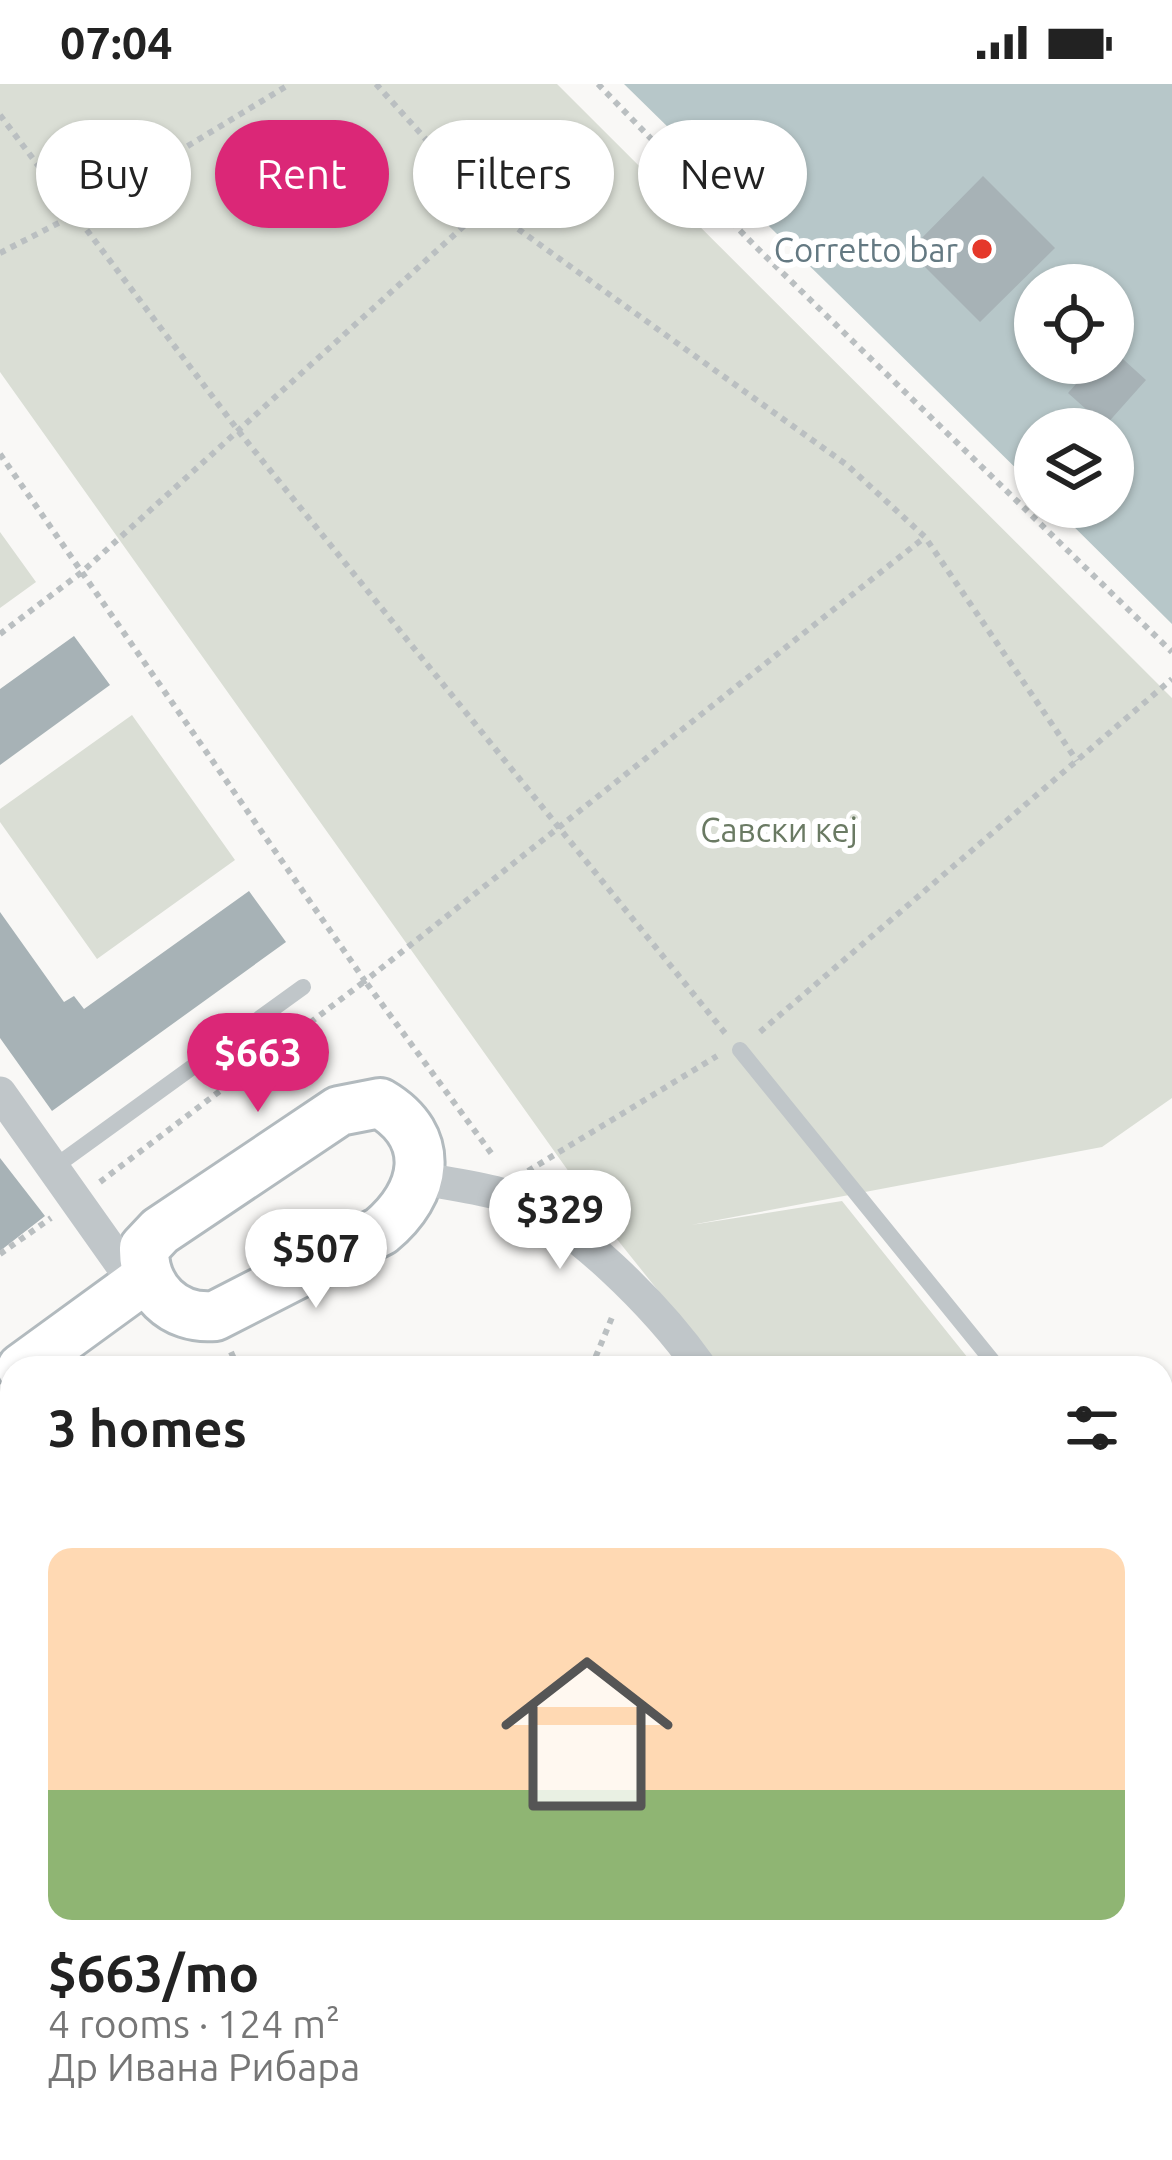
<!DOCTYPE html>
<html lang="en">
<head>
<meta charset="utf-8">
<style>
	:root { --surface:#fff; --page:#f6f6f6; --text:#222; --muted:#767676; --line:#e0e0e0; --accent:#db2777 }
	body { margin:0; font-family:Ubuntu,sans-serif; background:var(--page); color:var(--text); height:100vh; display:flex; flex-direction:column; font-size:45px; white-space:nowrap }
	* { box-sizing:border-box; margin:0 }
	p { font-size:39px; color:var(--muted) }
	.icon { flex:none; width:66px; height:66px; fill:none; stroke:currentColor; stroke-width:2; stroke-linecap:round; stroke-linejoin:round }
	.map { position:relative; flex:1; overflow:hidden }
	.details { position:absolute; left:0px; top:1272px; width:1173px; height:804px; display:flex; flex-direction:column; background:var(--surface); border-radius:36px 36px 0 0; box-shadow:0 3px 9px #0004 }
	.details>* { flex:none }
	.guide { position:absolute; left:36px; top:36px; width:1101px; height:108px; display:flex; gap:24px }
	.buttons { position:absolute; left:1014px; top:180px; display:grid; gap:24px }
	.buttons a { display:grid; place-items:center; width:120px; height:120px; border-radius:50%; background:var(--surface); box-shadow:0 3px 9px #0004; font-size:60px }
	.price { position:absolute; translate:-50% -102px; padding:0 27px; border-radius:42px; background:#fff; color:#222; font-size:39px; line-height:78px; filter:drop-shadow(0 3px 6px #0008) }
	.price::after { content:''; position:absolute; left:50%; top:72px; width:36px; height:27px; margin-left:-18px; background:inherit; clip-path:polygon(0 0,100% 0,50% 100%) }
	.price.current { background:var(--accent); color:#fff }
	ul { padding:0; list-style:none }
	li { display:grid; align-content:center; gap:24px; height:636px; padding:0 48px }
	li+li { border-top:3px solid var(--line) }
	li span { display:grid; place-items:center; height:372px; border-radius:24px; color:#555 }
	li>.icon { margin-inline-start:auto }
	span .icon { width:216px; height:216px; fill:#fffc; stroke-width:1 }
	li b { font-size:51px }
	h2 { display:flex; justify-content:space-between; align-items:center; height:144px; padding:0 48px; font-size:51px }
	.chip { padding:0 42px; border-radius:54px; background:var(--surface); box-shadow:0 3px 9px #0004; font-size:42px; line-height:108px }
	.chip.current { background:var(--accent); color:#fff }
	.status { display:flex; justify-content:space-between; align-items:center; height:84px; padding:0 60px; background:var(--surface); direction:ltr }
	.status svg { height:33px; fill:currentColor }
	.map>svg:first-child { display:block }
	.green { fill:#daded5 }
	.water { fill:#b7c7c9; fill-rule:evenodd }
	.building { fill:#a7b2b6 }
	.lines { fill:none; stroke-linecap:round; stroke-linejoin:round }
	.secondary-casing { stroke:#b2babe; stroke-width:54 }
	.path { stroke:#babfc1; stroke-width:6; stroke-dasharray:6 6; stroke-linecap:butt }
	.lane { stroke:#c0c6c9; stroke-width:16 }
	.street { stroke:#c0c6c9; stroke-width:33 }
	.secondary { stroke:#fff; stroke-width:48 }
	.poi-dot { fill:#e5382a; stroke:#fff; stroke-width:4.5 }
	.labels { text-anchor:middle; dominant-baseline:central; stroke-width:12; stroke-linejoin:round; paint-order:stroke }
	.poi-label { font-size:33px; fill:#647982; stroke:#fff; text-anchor:end }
	.park-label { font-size:33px; fill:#6a7a63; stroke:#fff }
</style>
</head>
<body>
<div class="status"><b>07:04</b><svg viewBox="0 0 49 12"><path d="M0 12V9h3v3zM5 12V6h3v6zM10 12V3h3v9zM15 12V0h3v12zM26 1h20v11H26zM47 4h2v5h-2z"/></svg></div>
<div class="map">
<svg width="1172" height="2076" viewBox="0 0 1172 2076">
	<rect width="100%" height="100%" fill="#f9f8f6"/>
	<!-- green -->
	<path class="green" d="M0,0H557L1172,614V1014L1102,1063L691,1141L842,1117L976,1284H720L616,1154L0,288Z
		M0,448L36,498L0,524Z
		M132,631L235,776L97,875L0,738V725Z
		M1161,1515L1172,1529V1798L1161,1799Z
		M1161,1999L1172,2014V2076H866L881,2064H1161Z"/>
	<!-- water -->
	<path class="water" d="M624,0H1172V540L1054,423H1113V345H1035V403ZM1035,201H1113V279H1035Z"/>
	<!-- building -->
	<path class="building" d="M983,92L1055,164L980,238L909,167Z
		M1113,266L1146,296L1105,342L1068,309L1095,279H1113Z
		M74,552L110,601L0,681V605Z
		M249,807L286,858L52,1027L0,954V828L64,918L74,912L84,925Z
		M0,1074L45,1132L0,1167Z
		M37,2064H66L75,2076H20Z
		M156,2064H188L197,2076H157L162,2072Z"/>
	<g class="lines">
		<defs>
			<path id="secondary" d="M380,1019C438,1053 427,1109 381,1147L215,1232C173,1236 143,1205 144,1164L160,1147L339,1027Z
				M22,1284L147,1193"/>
		</defs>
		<!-- secondary casing -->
		<use href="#secondary" class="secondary-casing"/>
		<!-- path -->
		<path class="path" d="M376,0L486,122L847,381L925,453L1077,677
			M598,0L755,162L1172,568
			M0,31L240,349L725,949
			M0,169L74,131L290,0
			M0,370L365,897L925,453
			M0,550L82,488L486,122
			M760,948L1172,595
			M528,1087L717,972
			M100,1098L365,897L494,1073
			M0,1170L51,1134
			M231,1268L238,1284
			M591,1284L613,1231"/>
		<!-- lane -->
		<path class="lane" d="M740,966L998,1284
			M53,1084L303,903
			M1161,1486L1172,1500
			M1161,1835L1172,1832
			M896,2076L912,2064"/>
		<!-- street -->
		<path class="street" d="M0,1009L136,1201
			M420,1094C448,1100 477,1103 504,1111C572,1134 660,1226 701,1284
			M0,1915L12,1917
			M1161,1983L1172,2002
			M233,2064L242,2076"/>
		<!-- secondary -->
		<use href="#secondary" class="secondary"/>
	</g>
	<!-- markers -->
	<circle class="poi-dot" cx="982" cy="165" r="12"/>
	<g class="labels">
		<!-- poi labels -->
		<g class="poi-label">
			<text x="958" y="165">Corretto bar</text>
		</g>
		<!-- park labels -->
		<g class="park-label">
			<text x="779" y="745">Савски кеј</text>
		</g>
	</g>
</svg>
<div class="buttons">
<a><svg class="icon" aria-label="locate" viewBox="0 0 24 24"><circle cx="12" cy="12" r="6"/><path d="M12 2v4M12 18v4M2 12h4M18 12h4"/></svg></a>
<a><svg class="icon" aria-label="layers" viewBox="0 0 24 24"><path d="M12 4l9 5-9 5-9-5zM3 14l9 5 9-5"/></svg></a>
</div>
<b class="price current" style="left:258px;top:1031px">$663</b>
<b class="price" style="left:560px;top:1188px">$329</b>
<b class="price" style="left:316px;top:1227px">$507</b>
<div class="guide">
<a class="chip">Buy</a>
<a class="chip current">Rent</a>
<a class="chip">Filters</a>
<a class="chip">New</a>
</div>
<section class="details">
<h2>3 homes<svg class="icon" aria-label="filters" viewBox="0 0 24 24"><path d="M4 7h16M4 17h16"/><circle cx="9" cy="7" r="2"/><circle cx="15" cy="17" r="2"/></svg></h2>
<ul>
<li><span style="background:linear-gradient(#ffd9b3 65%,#8fb573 0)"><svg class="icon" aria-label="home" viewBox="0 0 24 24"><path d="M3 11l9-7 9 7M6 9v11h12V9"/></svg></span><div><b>$663/mo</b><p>4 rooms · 124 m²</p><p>Др Ивана Рибара</p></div></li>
</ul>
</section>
</div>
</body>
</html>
